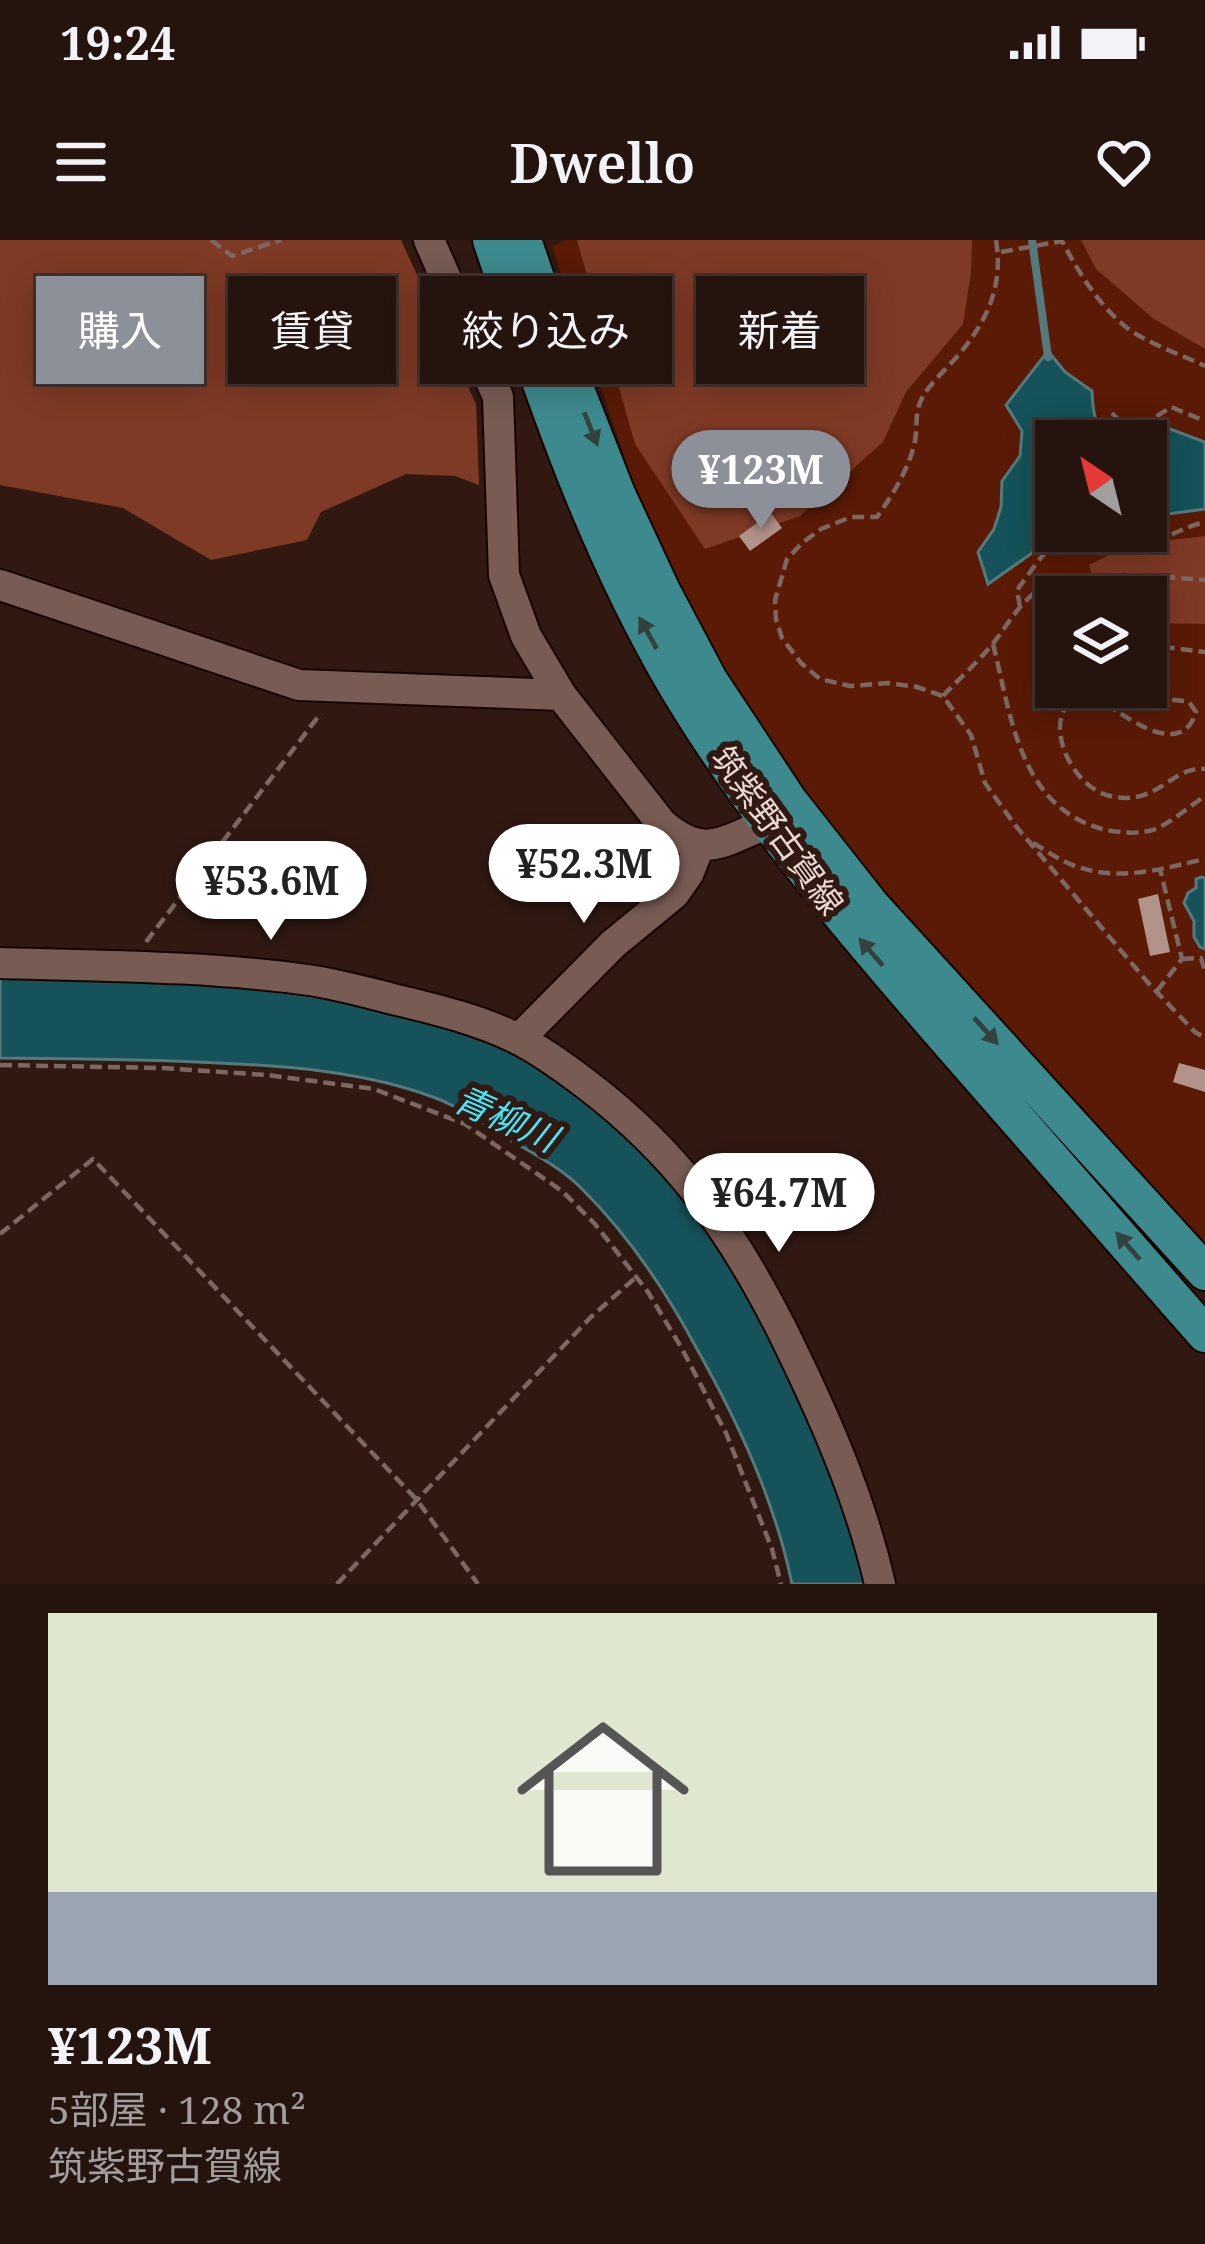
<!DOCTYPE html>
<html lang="ja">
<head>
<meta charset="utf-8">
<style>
	:root { --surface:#25130e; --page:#2d1c17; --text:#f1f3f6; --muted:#a39e9e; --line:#42322e; --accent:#8c9099 }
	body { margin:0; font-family:"Noto Serif","Noto Sans JP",serif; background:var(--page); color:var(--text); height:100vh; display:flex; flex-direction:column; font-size:45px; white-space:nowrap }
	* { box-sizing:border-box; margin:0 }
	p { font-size:39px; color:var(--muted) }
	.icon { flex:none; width:66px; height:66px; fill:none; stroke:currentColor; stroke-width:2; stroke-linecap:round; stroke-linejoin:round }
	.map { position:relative; height:1344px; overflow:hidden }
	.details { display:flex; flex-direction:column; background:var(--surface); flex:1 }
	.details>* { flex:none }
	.top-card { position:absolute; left:36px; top:36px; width:1134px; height:108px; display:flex; gap:24px }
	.needle { width:78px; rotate:325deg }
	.controls { position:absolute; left:1035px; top:180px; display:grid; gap:24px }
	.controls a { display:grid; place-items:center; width:132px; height:132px; border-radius:0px; background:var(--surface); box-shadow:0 6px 30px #0003,0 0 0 3px var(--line); font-size:60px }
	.price { position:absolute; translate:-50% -102px; padding:0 27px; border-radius:42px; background:#fff; color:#222; font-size:39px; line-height:78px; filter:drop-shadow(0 3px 6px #0008) }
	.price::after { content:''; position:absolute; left:50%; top:72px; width:36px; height:27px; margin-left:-18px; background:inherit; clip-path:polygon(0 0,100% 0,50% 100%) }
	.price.selected { background:var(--accent); color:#fff }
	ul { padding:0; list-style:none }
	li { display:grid; align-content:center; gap:24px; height:636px; padding:0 48px }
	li+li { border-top:3px solid var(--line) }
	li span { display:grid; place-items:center; height:372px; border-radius:0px; color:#555 }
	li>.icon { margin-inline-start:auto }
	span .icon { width:216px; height:216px; fill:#fffc; stroke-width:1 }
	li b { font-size:51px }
	.pill { padding:0 42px; border-radius:0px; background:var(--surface); box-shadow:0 6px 30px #0003,0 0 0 3px var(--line); font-size:42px; line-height:108px }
	.pill.selected { background:var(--accent); color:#fff }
	.status { display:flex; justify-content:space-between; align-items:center; height:84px; padding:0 60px; background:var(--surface); direction:ltr }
	.status svg { height:33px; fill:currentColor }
	header { display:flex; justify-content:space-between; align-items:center; height:156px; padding:0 48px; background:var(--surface); font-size:54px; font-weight:600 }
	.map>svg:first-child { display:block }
	.green { fill:#5a1a05; fill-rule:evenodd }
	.forest { fill:#7f3a25 }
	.water { fill:#155259; stroke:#557a7e; stroke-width:3 }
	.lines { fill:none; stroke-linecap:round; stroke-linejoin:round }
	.stream { stroke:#557a7e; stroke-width:8 }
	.building { fill:#b29389 }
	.street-casing { stroke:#180401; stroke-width:34 }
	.primary-casing { stroke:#180401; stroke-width:40 }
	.path { stroke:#7d6761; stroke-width:4.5; stroke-dasharray:12 6; stroke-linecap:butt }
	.street { stroke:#785c53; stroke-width:30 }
	.primary { stroke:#3d8a8e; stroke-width:36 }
	.oneway { fill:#35413d }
	.labels { text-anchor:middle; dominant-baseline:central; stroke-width:12; stroke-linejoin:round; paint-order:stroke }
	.street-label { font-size:33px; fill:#e9d8d3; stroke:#311912 }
	.water-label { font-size:36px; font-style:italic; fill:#43e7f9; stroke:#311912 }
</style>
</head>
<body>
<div class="status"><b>19:24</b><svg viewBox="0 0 49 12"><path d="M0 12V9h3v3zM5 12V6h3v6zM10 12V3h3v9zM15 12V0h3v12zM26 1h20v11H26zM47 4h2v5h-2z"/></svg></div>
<header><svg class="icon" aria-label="menu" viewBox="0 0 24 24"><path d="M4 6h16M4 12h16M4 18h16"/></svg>Dwello<svg class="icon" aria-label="heart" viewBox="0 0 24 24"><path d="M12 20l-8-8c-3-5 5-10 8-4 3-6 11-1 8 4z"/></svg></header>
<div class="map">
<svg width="1205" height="1344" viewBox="0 0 1205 1344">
	<rect width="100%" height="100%" fill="#311912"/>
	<!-- green -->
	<path class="green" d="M565,0H1205V1015L855,629L674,359L552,7ZM1056,201H1146V291H1056ZM1056,357H1146V447H1056Z"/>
	<!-- forest -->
	<path class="forest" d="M0,0H401L476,164L479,245L455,236L406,234L321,272L307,300L211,320L123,268L0,245Z
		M577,0H972L971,32L963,84L906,152L883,202L800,276L705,309L635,204Z
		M1081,0H1205V109L1154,79L1096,29Z
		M1205,296V384L1146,383V357H1099L1089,325L1130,305Z"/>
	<!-- water -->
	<path class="water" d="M1048,111L1065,132L1092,151C1093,177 1094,186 1117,201H1056V290L1045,304L988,344L978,312L994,289L1001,267L1002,241L1020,216L1022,191L1006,165Z
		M1162,186L1205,202V269L1146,277V201H1144Z
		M1201,637L1205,638V709L1200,707L1194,697V681L1184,663L1188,653L1196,648V639Z
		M0,734C148,741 298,741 441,785C460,790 483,794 501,803C520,811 538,826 555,837C570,847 586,856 600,868C740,992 815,1169 868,1344H792C775,1261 738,1182 697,1109C666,1051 627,993 580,947C560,927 529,911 505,897C482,883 458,866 433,857C365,832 290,826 218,823C146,819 73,819 0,818Z"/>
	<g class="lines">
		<!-- stream -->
		<path class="stream" d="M1032,0L1048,117"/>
	</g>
	<!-- building -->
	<path class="building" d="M771,273L782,288L750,311L739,296Z
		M1158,654L1170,712L1150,716L1138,659Z
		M1179,823L1205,830V852L1173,842Z"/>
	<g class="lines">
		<defs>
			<path id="street" d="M429,0L498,157L504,335L526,396L561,455
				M0,345L299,445L561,455L662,584C704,620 722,602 768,583
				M0,723C103,726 207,726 308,740C338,744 368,753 397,760C439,770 480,780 518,799C542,811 565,828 586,844C677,913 731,989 782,1090C822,1171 860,1256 880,1344
				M519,799L613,704L674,654L688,634L699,607"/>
			<path id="primary" d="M491,0C543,152 594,306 676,445C756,579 857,696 959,813C1041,907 1123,1000 1205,1094
				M523,0L562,114L617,254L662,351L709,440L789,561L870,664L1205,1032"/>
		</defs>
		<!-- street casing -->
		<use href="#street" class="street-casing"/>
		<!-- primary casing -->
		<use href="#primary" class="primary-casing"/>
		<!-- path -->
		<path class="path" d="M211,0L232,16L281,0
			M996,0C1004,49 985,85 954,120C944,131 931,143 923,156C914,172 918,184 915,201C909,229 893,254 877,277H851L821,289L802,303L787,319L775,360L776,379L782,398L801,423L820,439L850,446L888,443L917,447L943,456L971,495L985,543L1015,585L1150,745L1195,792L1205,798
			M1001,12L1062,1C1079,33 1098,64 1126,87C1148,104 1180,114 1205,126
			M1112,173L1125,186L1137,189L1171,167L1205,181
			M1089,291C1101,295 1111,306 1123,309C1143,313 1182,286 1205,282
			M1020,367L1017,350C1034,328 1051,296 1079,291
			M993,404C1011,475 1019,566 1102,589C1118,593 1142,595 1158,588C1174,580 1190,566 1205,556
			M1146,414L1165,407L1205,412
			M1140,447C1151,463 1171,458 1189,462L1196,472C1180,525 1115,468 1090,453C1035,461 1064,545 1110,556C1159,567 1170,526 1205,529
			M943,456C960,438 979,421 995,401C1008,384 1019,364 1037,351C1075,326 1161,337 1205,340
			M1033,603C1047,611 1060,621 1075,626C1120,642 1161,629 1205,619
			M146,702L321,473
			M1182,719L1201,718L1205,731
			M1157,751L1182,719L1160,629
			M0,825L162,828L267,835L374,849L465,884L562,951L595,984L648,1052L681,1107L726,1193L772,1309L781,1344
			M0,994L93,919L417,1260L478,1344
			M337,1344L591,1077L634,1039"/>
		<!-- street -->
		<use href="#street" class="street"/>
		<!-- primary -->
		<use href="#primary" class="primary"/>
	</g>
	<!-- one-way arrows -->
	<defs><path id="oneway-solid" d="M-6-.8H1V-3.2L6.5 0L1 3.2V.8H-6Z" transform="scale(3)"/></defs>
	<g class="oneway">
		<use href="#oneway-solid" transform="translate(591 189) rotate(68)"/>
		<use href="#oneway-solid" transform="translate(648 393) rotate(-119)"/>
		<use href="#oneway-solid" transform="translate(871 712) rotate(-131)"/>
		<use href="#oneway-solid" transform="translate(986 791) rotate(48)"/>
		<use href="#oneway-solid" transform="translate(1128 1006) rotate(-131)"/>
	</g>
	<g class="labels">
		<!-- street labels -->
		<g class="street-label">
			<text transform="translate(778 590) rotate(54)">筑紫野古賀線</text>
		</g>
		<!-- water labels -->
		<g class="water-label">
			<text transform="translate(506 878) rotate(24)">青柳川</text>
		</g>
	</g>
</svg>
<div class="controls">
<a><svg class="needle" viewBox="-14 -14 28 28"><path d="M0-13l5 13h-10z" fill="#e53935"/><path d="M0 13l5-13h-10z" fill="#a39e9e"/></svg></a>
<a><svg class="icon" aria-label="layers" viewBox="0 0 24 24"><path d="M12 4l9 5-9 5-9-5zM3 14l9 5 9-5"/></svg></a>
</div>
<b class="price selected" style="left:761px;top:292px">¥123M</b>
<b class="price" style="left:584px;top:686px">¥52.3M</b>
<b class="price" style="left:271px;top:703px">¥53.6M</b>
<b class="price" style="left:779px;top:1015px">¥64.7M</b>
<div class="top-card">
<a class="pill selected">購入</a>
<a class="pill">賃貸</a>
<a class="pill">絞り込み</a>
<a class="pill">新着</a>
</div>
</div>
<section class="details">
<ul>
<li><span style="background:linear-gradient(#dfe7d0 75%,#9aa5b1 0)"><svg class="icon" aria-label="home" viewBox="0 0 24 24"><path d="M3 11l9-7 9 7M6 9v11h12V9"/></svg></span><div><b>¥123M</b><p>5部屋 · 128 m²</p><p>筑紫野古賀線</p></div></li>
</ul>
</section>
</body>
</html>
